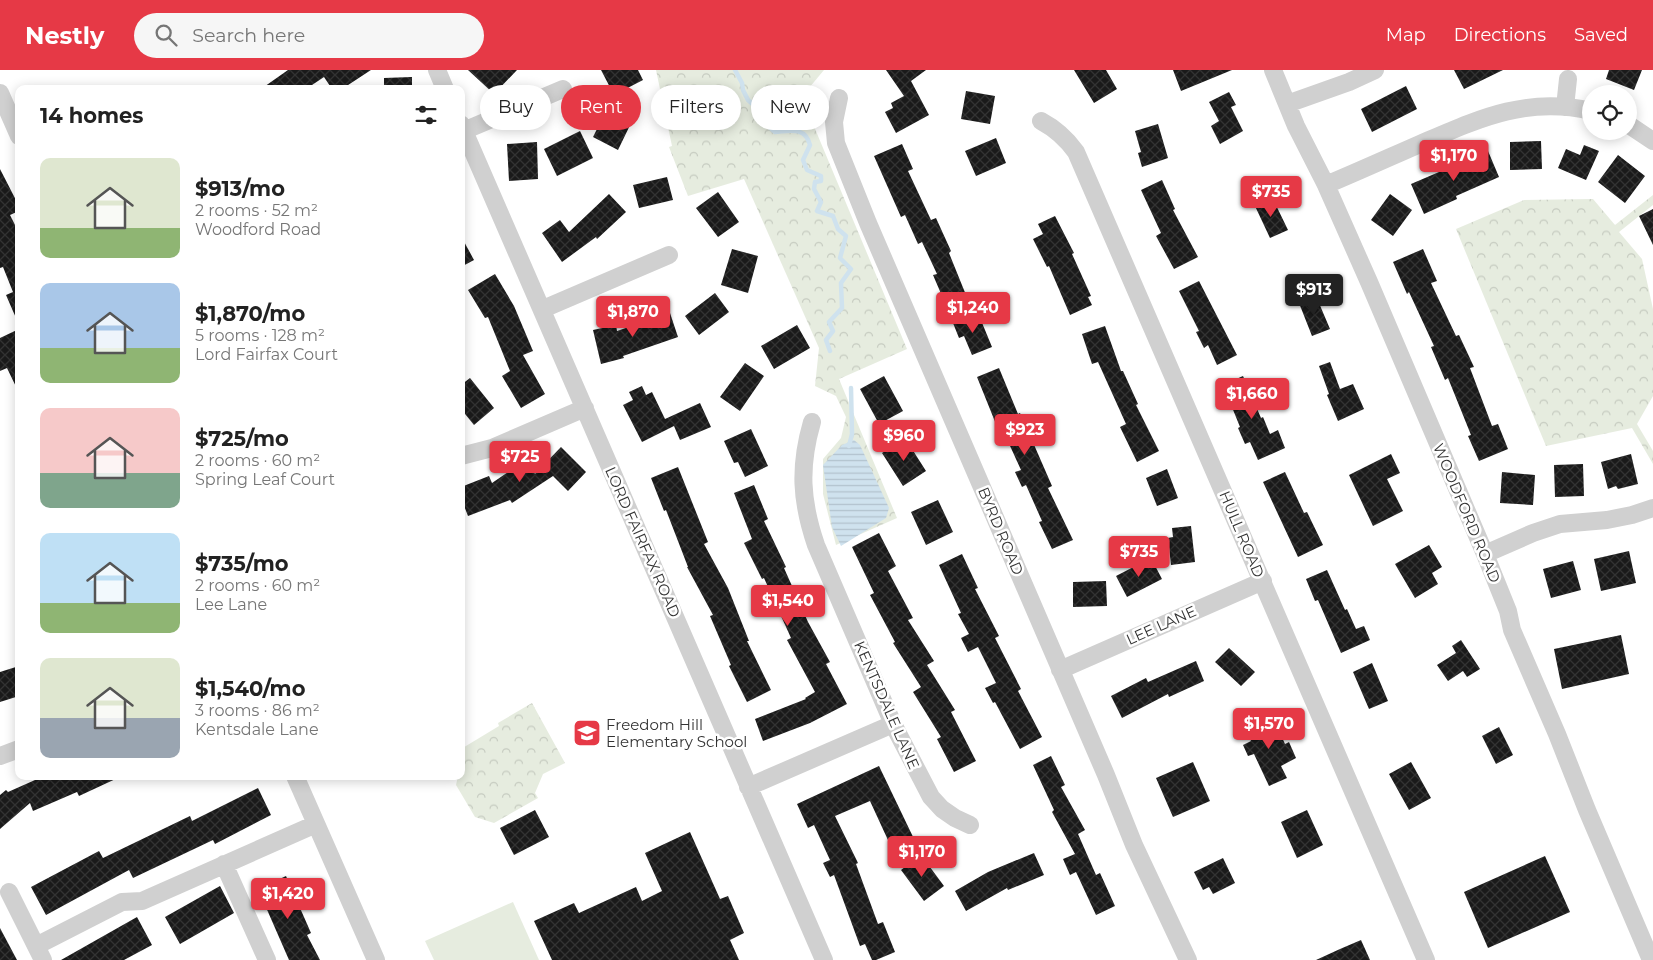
<!DOCTYPE html>
<html lang="en">
<head>
<meta charset="utf-8">
<style>
	:root { --surface:#fff; --page:#f6f6f6; --text:#222; --muted:#767676; --accent:#e63946 }
	body { margin:0; font-family:Montserrat,sans-serif; background:var(--page); color:var(--text); height:100vh; display:flex; flex-direction:column; font-size:19px; white-space:nowrap }
	* { box-sizing:border-box; margin:0 }
	p { font-size:16px; color:var(--muted) }
	.icon { flex:none; width:28px; height:28px; fill:none; stroke:currentColor; stroke-width:2; stroke-linecap:round; stroke-linejoin:round }
	.map { position:relative; flex:1; overflow:hidden }
	.sheet { position:absolute; left:15px; top:15px; width:450px; height:695px; display:flex; flex-direction:column; background:var(--surface); border-radius:10px; box-shadow:0 2px 12px #0003 }
	.sheet>* { flex:none }
	.hud { position:absolute; left:480px; top:15px; width:475px; height:45px; display:flex; gap:10px }
	.controls { position:absolute; left:1582px; top:15px; display:grid; gap:10px }
	.controls a { display:grid; place-items:center; width:55px; height:55px; border-radius:50%; background:var(--surface); box-shadow:0 2px 12px #0003; font-size:25px }
	.price { position:absolute; translate:-50% -42px; padding:0 11px; border-radius:5px; background:var(--accent); color:#fff; font-size:16px; line-height:32px; filter:drop-shadow(0 1px 2px #0008) }
	.price::after { content:''; position:absolute; left:50%; top:30px; width:15px; height:11px; margin-left:-8px; background:inherit; clip-path:polygon(0 0,100% 0,50% 100%) }
	.price.on { background:#222; color:#fff }
	ul { padding:0; list-style:none }
	li { display:flex; align-items:center; gap:15px; height:125px; padding:0 25px }
	li span { display:grid; place-items:center; flex:none; width:140px; height:100px; border-radius:10px; color:#555 }
	li>.icon { margin-inline-start:auto }
	span .icon { width:60px; height:60px; fill:#fffc; stroke-width:1 }
	li b { font-size:21px }
	h2 { display:flex; justify-content:space-between; align-items:center; height:60px; padding:0 25px; font-size:21px }
	.tag { padding:0 18px; border-radius:22px; background:var(--surface); box-shadow:0 2px 12px #0003; font-size:18px; line-height:45px }
	.tag.on { background:var(--accent); color:#fff }
	header { display:flex; align-items:center; gap:30px; box-sizing:border-box; height:70px; padding:0 25px; background:var(--accent); color:#fff }
	header strong { font-size:24px }
	nav { display:flex; gap:28px; margin-inline-start:auto; font-size:18px }
	.search { width:350px; height:45px; background:var(--page); display:flex; align-items:center; gap:12px; box-sizing:border-box; padding:0 18px; border-radius:28px; color:var(--muted); font-size:19px }
	.map>svg:first-child { display:block }
	.forest { fill:url(#forest-crowns) }
	.pitch { fill:#e6ecdf }
	.water { fill:url(#water-rules) }
	.lines { fill:none; stroke-linecap:round; stroke-linejoin:round }
	.stream { stroke:#cfe2ee; stroke-width:4.5 }
	.building { fill:url(#building-cross-hatch) }
	.minor { stroke:#d0d0d0; stroke-width:18 }
	.labels { text-anchor:middle; dominant-baseline:central; stroke-width:5; stroke-linejoin:round; paint-order:stroke }
	.street-label { font-size:15px; fill:#333; stroke:#fff }
	.poi-label { font-size:15px; fill:#333; stroke:#fff; text-anchor:start }
</style>
</head>
<body>
<header>
<strong>Nestly</strong>
<div class="search"><svg class="icon" aria-label="search" viewBox="0 0 24 24"><circle cx="10" cy="10" r="6"/><path d="M15 15l6 6"/></svg>Search here</div>
<nav><a>Map</a><a>Directions</a><a>Saved</a></nav>
</header>
<div class="map">
<svg width="1653" height="890" viewBox="0 0 1653 890">
	<defs>
		<pattern id="forest-crowns" width="20" height="18" patternUnits="userSpaceOnUse" patternTransform="scale(1.25)"><rect width="20" height="18" fill="#e6ecdf"/><path d="M2 6a3 3 0 1 1 6 0M12 15a3 3 0 1 1 6 0" fill="none" stroke="#c6cbc0"/></pattern>
		<pattern id="water-rules" width="6" height="5" patternUnits="userSpaceOnUse" patternTransform="scale(1.25)"><rect width="6" height="5" fill="#cfe2ee"/><path d="M0 2.5h6" fill="none" stroke="#b2c2cd"/></pattern>
		<pattern id="building-cross-hatch" width="8" height="8" patternUnits="userSpaceOnUse" patternTransform="scale(1.25)"><rect width="8" height="8" fill="#1a1a1a"/><path d="M0 0l8 8M0 8l8-8" fill="none" stroke="#333"/></pattern>
	</defs>
	<rect width="100%" height="100%" fill="#fff"/>
	<!-- forest -->
	<path class="forest" d="M656,0H824L809,18L808,42L907,279L839,309L897,448L836,475L823,424V389L841,368L846,347L836,326L815,316L819,278L744,109L688,126L669,77L672,76Z
		M1653,125V135L1619,162L1642,189L1653,239V326L1637,354L1653,381V394L1632,358L1546,376L1456,159L1524,130L1593,129L1615,155Z
		M532,633L565,693L543,704L535,723L538,728L494,753L475,747L456,715L458,706H461V679L499,656L498,653Z"/>
	<!-- pitch -->
	<path class="pitch" d="M513,832L539,890H434L425,871Z"/>
	<!-- water -->
	<path class="water" d="M854,370L860,375L889,438L886,448L841,476L832,457L823,395L842,375Z"/>
	<g class="lines">
		<!-- stream -->
		<path class="stream" d="M735,0L742,13L743,20L748,30L766,46L768,56L775,62C790,61 805,56 810,75L803,90L807,100L821,106V111L815,112L814,119L821,132L817,141L833,146L838,159L846,166L840,188L851,199L841,213L842,238L829,252L833,261L826,270L830,281
			M849,376L852,364L851,318"/>
	</g>
	<!-- building -->
	<path class="building" d="M288,0H371L342,19H332L324,7L306,19H261Z
		M468,0H517L494,24Z
		M601,0H638L643,10L614,25Z
		M886,0H926L911,11L929,45L896,63L885,42L893,38L891,33L904,26Z
		M1074,0H1106L1117,19L1094,33Z
		M1173,0H1232L1181,21Z
		M1454,0H1503L1464,19Z
		M1609,0H1642L1634,20L1606,9Z
		M412,7V19H384V8Z
		M1406,16L1417,39L1372,62L1361,39Z
		M966,21L995,26L990,54L961,49Z
		M1229,22L1236,35L1231,37L1243,61L1220,74L1211,56L1219,51L1209,32Z
		M609,35L634,47L618,80L593,67Z
		M1158,54L1168,88L1142,97L1138,83L1141,82L1135,61Z
		M580,61L593,88L557,106L544,79Z
		M996,68L1006,93L976,106L965,81Z
		M1541,71L1542,99L1510,100V72Z
		M537,72L538,109L509,111L507,74Z
		M902,74L913,99L908,101L931,150L936,148L951,181L949,183L966,225L945,233L933,205L937,204L922,172L918,174L905,145L901,147L874,86Z
		M1584,75L1599,81L1586,110L1558,98L1566,79L1580,85Z
		M1488,81L1499,107L1456,126L1457,129L1424,144L1411,114Z
		M1618,85L1645,106L1625,133L1598,112Z
		M0,99L19,136V141L10,145L19,163V255L6,225L13,222L3,197L0,198Z
		M667,107L673,130L639,138L633,115Z
		M1162,110L1175,139L1173,140L1198,187L1174,199L1156,166L1161,163L1141,120Z
		M718,122L739,152L718,167L696,138Z
		M609,124L626,142L597,169L596,167L562,192L542,163L560,150L569,162Z
		M1390,124L1412,140L1393,166L1371,150Z
		M1272,127L1288,160L1270,168L1255,136Z
		M1653,139V175L1639,146Z
		M1055,146L1074,183L1072,184L1091,226L1088,227L1092,235L1070,245L1049,196L1047,197L1033,169L1043,164L1038,154Z
		M461,166L474,190L461,197Z
		M732,179L758,186L748,223L721,215Z
		M1423,179L1437,211L1431,213L1456,266L1459,265L1474,297L1470,298L1492,356L1498,354L1508,379L1479,391L1468,366L1471,365L1448,308L1445,310L1431,277L1434,276L1409,222L1407,224L1393,192Z
		M495,204L514,236L533,281L523,285L545,324L521,338L502,306L510,301L488,247L485,248L468,220Z
		M1199,211L1237,285L1217,295L1208,275L1204,278L1196,262L1199,261L1179,221Z
		M715,223L729,242L699,265L685,246Z
		M1316,226L1330,259L1312,266L1299,233Z
		M670,243L678,267L623,286L624,288L601,294L593,260L616,255L617,261Z
		M978,243L992,277L972,285L964,266L959,268L953,253Z
		M797,255L810,278L774,299L761,276Z
		M1105,256L1121,301H1123L1138,334L1136,335L1159,381L1137,392L1120,357L1126,354L1098,292L1092,294L1082,264Z
		M19,259V323L7,298L0,301V268Z
		M1330,292L1340,319L1353,314L1364,339L1338,351L1327,325L1329,324L1319,296Z
		M745,293L764,306L740,341L720,327Z
		M999,298L1018,344L1020,343L1035,377L1052,416L1048,418L1073,470L1052,479L1039,452L1042,451L1026,415L1022,417L1015,402L1021,400L1006,367L1002,369L977,307Z
		M884,306L903,341L879,354L860,319Z
		M1243,306L1261,348L1263,347L1270,364L1278,360L1285,378L1258,390L1250,372L1245,374L1238,358L1240,357L1223,315Z
		M470,308L494,338L474,355L461,339V315Z
		M642,316L646,325L652,322L665,349L700,333L711,357L680,370L674,356L642,372L623,335L633,330L629,322Z
		M751,359L768,396L745,407L738,392L734,393L724,371Z
		M905,368L926,401L903,416L882,383Z
		M561,377L586,402L568,421L553,406L512,433L510,430L468,446L461,428V417L489,406L492,413L526,390L535,404Z
		M1391,384L1400,403L1387,409L1403,441L1373,456L1349,405Z
		M1631,384L1638,414L1618,419L1616,416L1608,419L1601,392Z
		M1583,394L1584,426L1555,427L1554,395Z
		M678,397L708,472L704,474L728,518L749,571H747L771,620L747,632L729,596L731,595L710,546L713,545L687,497H688L666,440L664,441L651,408Z
		M1167,399L1178,428L1157,436L1146,408Z
		M1285,402L1304,443L1307,442L1323,475L1298,487L1263,412Z
		M1502,402L1535,405L1533,435L1500,433Z
		M754,415L768,449L764,451L786,497L784,498L808,552L830,592L826,594L847,634L810,653L763,671L755,649L806,629L805,628L815,622L787,570L791,568L764,508L762,509L744,473L752,469L734,423Z
		M938,430L953,462L926,475L911,442Z
		M1191,456L1195,492L1171,495L1168,468L1173,467L1172,458Z
		M879,463L896,496L888,501L913,548L908,550L934,591L927,595L955,640L951,642L976,691L954,702L937,669L941,667L913,622L921,617L893,573L895,572L870,525L874,523L852,477Z
		M1429,475L1442,497L1432,503L1438,514L1415,528L1395,494Z
		M1629,481L1636,513L1601,521L1594,489Z
		M962,484L978,518L975,519L999,566L995,568L1021,619L1018,621L1042,667L1020,679L995,632L993,633L985,618L996,613L978,577L968,582L961,568L969,564L958,544L961,543L939,495Z
		M1151,488L1162,509L1127,527L1116,506Z
		M1573,491L1581,520L1551,528L1543,499Z
		M1327,500L1345,540L1347,539L1356,559L1364,556L1370,570L1341,583L1318,530L1315,531L1306,509Z
		M1106,511L1107,536L1073,537V512Z
		M1621,565L1629,604L1562,619L1554,579Z
		M1461,570L1480,599L1467,607L1463,601L1448,611L1437,595L1456,583L1452,576Z
		M1229,578L1255,602L1241,616L1215,592Z
		M1196,591L1204,611L1169,627L1168,624L1122,648L1111,626L1146,608L1148,612Z
		M1372,593L1388,631L1369,639L1353,602Z
		M19,596V626L0,632V602Z
		M1261,645L1264,653L1268,651L1273,662L1278,659L1285,674L1289,672L1296,688L1281,696L1287,708L1269,716L1254,684L1248,686L1243,675L1251,671L1247,663L1251,661L1247,652Z
		M1499,657L1513,685L1496,694L1482,666Z
		M1051,686L1065,715L1061,717L1085,760L1078,764L1096,805L1100,803L1115,836L1096,845L1076,802L1070,805L1063,789L1075,784L1052,742L1054,740L1033,695Z
		M1193,692L1210,731L1173,747L1156,708Z
		M1411,692L1431,728L1409,740L1389,704Z
		M879,696L915,771L893,781L870,731L835,746L858,793L856,794L878,854L883,852L895,882L876,890H872L865,874L860,876L834,805L830,807L823,793L830,790L814,755L808,758L797,734Z
		M44,706H122L79,726L77,722L33,741L30,733L0,759V725L6,720L8,722Z
		M258,718L271,745L215,774L213,770L133,808L129,800L46,845L31,817L99,781L103,788L190,746L192,751Z
		M535,740L549,767L514,785L500,758Z
		M1307,740L1323,775L1297,788L1281,752Z
		M690,762L720,829L728,826L744,863L730,870L739,890H552L534,851L574,833L579,843L636,817L642,831L662,821L645,783Z
		M1034,783L1044,805L1008,820L1007,818L966,841L955,821L988,802Z
		M921,785L944,816L924,831L901,800Z
		M1545,786L1570,842L1488,878L1464,822Z
		M1223,788L1235,813L1213,824L1209,817L1203,820L1194,802Z
		M286,806L311,863L307,865L320,890H289L258,819Z
		M220,816L234,843L180,874L165,847Z
		M137,847L152,875L124,890H61Z
		M0,858L17,890H0Z
		M1361,870L1370,890H1316L1340,879Z"/>
	<g class="lines">
		<!-- minor -->
		<path class="minor" d="M437,0L445,19
			M1273,0L1296,56L1326,115L1369,212L1485,484L1508,541L1512,560L1557,664L1587,740L1651,890
			M0,23L19,66
			M839,28L834,52L836,73L868,153L1106,705L1134,775L1188,890
			M1287,34L1349,12L1375,0
			M1565,37L1568,9
			M1041,51C1056,59 1066,68 1076,82L1426,890
			M461,54L824,890
			M1629,55L1653,71
			M461,62L563,19
			M1326,115C1357,102 1388,88 1420,74C1478,49 1526,26 1591,41
			M543,239L669,185
			M812,352C799,397 801,431 816,475L893,654L931,727L942,739L955,748L970,755
			M461,386L492,378L585,338
			M1485,484L1533,463L1560,454L1607,450L1632,445L1653,438
			M1060,600L1263,511
			M0,686L19,679
			M295,706L376,890
			M748,717L893,654
			M224,794L267,890
			M9,822L43,890
			M36,876L122,832L142,831L316,754"/>
	</g>
	<!-- icons -->
	<defs>
		<symbol id="school-square" viewBox="-11 -11 22 22"><rect x="-9" y="-9" width="18" height="18" rx="4" fill="#e63946" stroke="#fff"/><path d="M0-5L7-2L0 1L-7-2ZM-4 1L0 2.5L4 1V4Q0 6-4 4Z" fill="#fff"/></symbol>
	</defs>
	<g fill-rule="evenodd">
		<use href="#school-square" x="571" y="647" width="32" height="32"/>
	</g>
	<g class="labels">
		<!-- street labels -->
		<g class="street-label">
			<text transform="translate(1467 443) rotate(67)">WOODFORD ROAD</text>
			<text transform="translate(1001 461) rotate(67)">BYRD ROAD</text>
			<text transform="translate(1242 464) rotate(67)">HULL ROAD</text>
			<text transform="translate(643 472) rotate(66)">LORD FAIRFAX ROAD</text>
			<text transform="translate(1161 555) rotate(-24)">LEE LANE</text>
			<text transform="translate(887 635) rotate(66)">KENTSDALE LANE</text>
		</g>
		<!-- poi labels -->
		<g class="poi-label">
			<text x="606" y="654">Freedom Hill<tspan x="606" dy="17">Elementary School</tspan></text>
		</g>
	</g>
</svg>
<div class="controls">
<a><svg class="icon" aria-label="locate" viewBox="0 0 24 24"><circle cx="12" cy="12" r="6"/><path d="M12 2v4M12 18v4M2 12h4M18 12h4"/></svg></a>
</div>
<b class="price" style="left:1454px;top:112px">$1,170</b>
<b class="price" style="left:1271px;top:148px">$735</b>
<b class="price on" style="left:1314px;top:246px">$913</b>
<b class="price" style="left:973px;top:264px">$1,240</b>
<b class="price" style="left:633px;top:268px">$1,870</b>
<b class="price" style="left:1252px;top:350px">$1,660</b>
<b class="price" style="left:1025px;top:386px">$923</b>
<b class="price" style="left:904px;top:392px">$960</b>
<b class="price" style="left:520px;top:413px">$725</b>
<b class="price" style="left:1139px;top:508px">$735</b>
<b class="price" style="left:788px;top:557px">$1,540</b>
<b class="price" style="left:1269px;top:680px">$1,570</b>
<b class="price" style="left:922px;top:808px">$1,170</b>
<b class="price" style="left:288px;top:850px">$1,420</b>
<div class="hud">
<a class="tag">Buy</a>
<a class="tag on">Rent</a>
<a class="tag">Filters</a>
<a class="tag">New</a>
</div>
<section class="sheet">
<h2>14 homes<svg class="icon" aria-label="filters" viewBox="0 0 24 24"><path d="M4 7h16M4 17h16"/><circle cx="9" cy="7" r="2"/><circle cx="15" cy="17" r="2"/></svg></h2>
<ul>
<li><span style="background:linear-gradient(#dfe7d0 70%,#8fb573 0)"><svg class="icon" aria-label="home" viewBox="0 0 24 24"><path d="M3 11l9-7 9 7M6 9v11h12V9"/></svg></span><div><b>$913/mo</b><p>2 rooms · 52 m²</p><p>Woodford Road</p></div></li>
<li><span style="background:linear-gradient(#a9c7e8 65%,#8fb573 0)"><svg class="icon" aria-label="home" viewBox="0 0 24 24"><path d="M3 11l9-7 9 7M6 9v11h12V9"/></svg></span><div><b>$1,870/mo</b><p>5 rooms · 128 m²</p><p>Lord Fairfax Court</p></div></li>
<li><span style="background:linear-gradient(#f6c9c9 65%,#7fa58c 0)"><svg class="icon" aria-label="home" viewBox="0 0 24 24"><path d="M3 11l9-7 9 7M6 9v11h12V9"/></svg></span><div><b>$725/mo</b><p>2 rooms · 60 m²</p><p>Spring Leaf Court</p></div></li>
<li><span style="background:linear-gradient(#bfe0f5 70%,#8fb573 0)"><svg class="icon" aria-label="home" viewBox="0 0 24 24"><path d="M3 11l9-7 9 7M6 9v11h12V9"/></svg></span><div><b>$735/mo</b><p>2 rooms · 60 m²</p><p>Lee Lane</p></div></li>
<li><span style="background:linear-gradient(#dfe7d0 60%,#9aa5b1 0)"><svg class="icon" aria-label="home" viewBox="0 0 24 24"><path d="M3 11l9-7 9 7M6 9v11h12V9"/></svg></span><div><b>$1,540/mo</b><p>3 rooms · 86 m²</p><p>Kentsdale Lane</p></div></li>
</ul>
</section>
</div>
</body>
</html>
